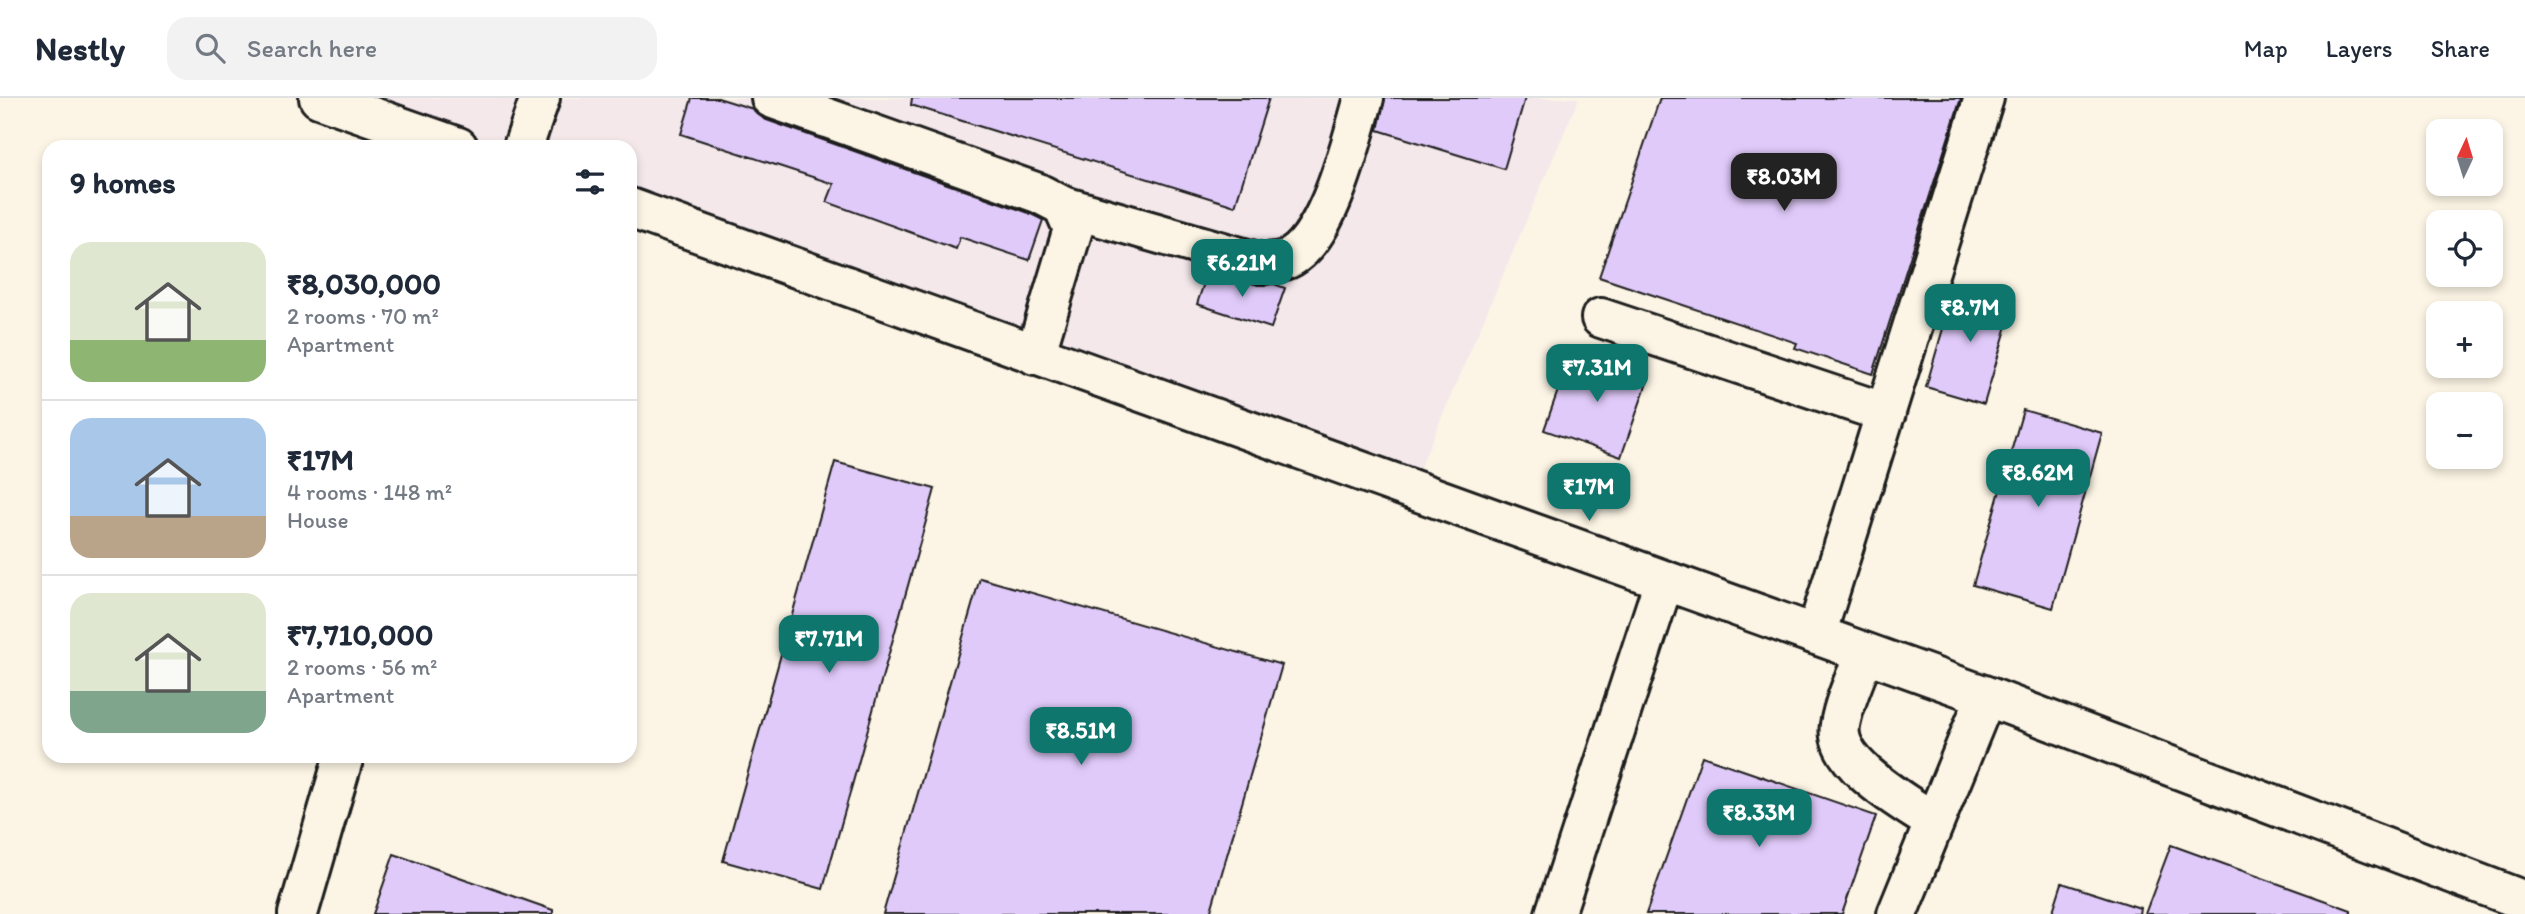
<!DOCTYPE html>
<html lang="en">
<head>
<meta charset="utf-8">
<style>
	:root { --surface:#fff; --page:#f2f2f3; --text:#1f2937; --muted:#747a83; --line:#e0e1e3; --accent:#0f766e }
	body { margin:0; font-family:Itim,sans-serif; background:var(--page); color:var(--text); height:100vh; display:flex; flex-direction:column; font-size:26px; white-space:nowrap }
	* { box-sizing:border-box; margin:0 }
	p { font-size:23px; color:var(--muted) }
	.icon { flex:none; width:38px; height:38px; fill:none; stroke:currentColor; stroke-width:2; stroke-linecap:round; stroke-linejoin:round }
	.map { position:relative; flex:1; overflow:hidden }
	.sheet { position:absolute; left:42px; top:42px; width:595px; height:623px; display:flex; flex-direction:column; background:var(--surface); border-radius:21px; box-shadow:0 4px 10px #0003 }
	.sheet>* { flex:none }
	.needle { width:46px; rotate:4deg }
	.fabs { position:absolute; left:2426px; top:21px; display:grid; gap:14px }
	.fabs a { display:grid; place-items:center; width:77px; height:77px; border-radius:14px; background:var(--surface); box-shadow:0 4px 10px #0003; font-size:35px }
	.price { position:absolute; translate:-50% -60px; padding:0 16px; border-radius:14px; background:var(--accent); color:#fff; font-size:23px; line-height:46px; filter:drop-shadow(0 2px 4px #0008) }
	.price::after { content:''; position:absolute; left:50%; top:42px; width:21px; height:16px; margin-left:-10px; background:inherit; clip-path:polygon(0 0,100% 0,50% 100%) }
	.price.active { background:#222; color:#fff }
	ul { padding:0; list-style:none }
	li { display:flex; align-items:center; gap:21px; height:175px; padding:0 28px }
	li+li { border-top:2px solid var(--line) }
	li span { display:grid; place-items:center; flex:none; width:196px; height:140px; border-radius:21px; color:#555 }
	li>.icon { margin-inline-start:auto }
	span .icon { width:84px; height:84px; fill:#fffc; stroke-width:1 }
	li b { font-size:30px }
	h2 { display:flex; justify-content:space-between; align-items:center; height:84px; padding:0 28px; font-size:30px }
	header { display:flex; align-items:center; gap:42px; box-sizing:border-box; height:98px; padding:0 35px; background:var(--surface); border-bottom:2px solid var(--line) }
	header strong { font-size:33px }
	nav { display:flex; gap:38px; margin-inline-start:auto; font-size:24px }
	.search { width:490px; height:63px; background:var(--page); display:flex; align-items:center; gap:18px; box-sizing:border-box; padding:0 24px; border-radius:21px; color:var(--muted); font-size:26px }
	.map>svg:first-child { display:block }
	.built { fill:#f4e8eb }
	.building { fill:#e0cafa; stroke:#1c1c1c; stroke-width:2 }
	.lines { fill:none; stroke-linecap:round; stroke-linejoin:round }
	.minor-casing { stroke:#1c1c1c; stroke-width:44 }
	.minor { stroke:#fcf5e5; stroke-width:38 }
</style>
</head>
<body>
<header>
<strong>Nestly</strong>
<div class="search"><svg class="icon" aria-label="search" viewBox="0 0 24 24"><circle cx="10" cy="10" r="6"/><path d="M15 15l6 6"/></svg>Search here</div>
<nav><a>Map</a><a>Layers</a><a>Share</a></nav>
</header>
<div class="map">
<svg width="2525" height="816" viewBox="0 0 2525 816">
	<rect width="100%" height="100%" fill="#fcf5e5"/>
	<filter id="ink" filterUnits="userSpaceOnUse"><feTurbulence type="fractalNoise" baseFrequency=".0143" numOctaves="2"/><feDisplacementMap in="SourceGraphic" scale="14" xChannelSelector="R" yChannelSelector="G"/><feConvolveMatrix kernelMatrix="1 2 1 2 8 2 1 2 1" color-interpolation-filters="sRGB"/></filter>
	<g filter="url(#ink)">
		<!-- built -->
		<path class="built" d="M309,0H1579L1410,393L630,114V49H447Z"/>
		<!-- building -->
		<path class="building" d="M692,0H718L753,11L764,21L1029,115L1043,122L1029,162L960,139L956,151L827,104L834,86L681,36Z
			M912,0H1269L1235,108L911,7Z
			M1385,0H1525L1504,71L1378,32Z
			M1660,0H1961L1873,276L1795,250L1797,245L1599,179Z
			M1208,173L1258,187L1274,186L1285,190L1271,230L1197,206Z
			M1956,186L2014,204L1984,306L1926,289Z
			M1572,253L1649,279L1621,359L1544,332Z
			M2023,312L2102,335L2053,510L1973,487Z
			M835,364L935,391L823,791L723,763Z
			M980,480L1282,567L1210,816H883Z
			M1702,658L1876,718L1842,816H1646Z
			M2171,747L2351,812V816H2145Z
			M394,756L553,812V816H373Z
			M2062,785L2140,810L2139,816H2052Z"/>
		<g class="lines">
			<defs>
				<path id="minor" d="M319,0L458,49
					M771,0L1038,95L1063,108L1073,131L1035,257
					M523,49L540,0
					M1063,108L1264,166C1271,164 1279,164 1285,162C1328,147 1352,40 1364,0
					M630,110L1986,598L2525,803
					M1601,220L1886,315
					M1816,537L1984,0
					M1865,555C1856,578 1844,603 1840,627C1833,666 1907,706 1934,724
					M298,816L344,658
					M1555,816L1664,483
					M1897,816L1986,598"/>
			</defs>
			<!-- minor casing -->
			<use href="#minor" class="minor-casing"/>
			<!-- minor -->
			<use href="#minor" class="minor"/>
		</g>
	</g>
</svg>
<div class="fabs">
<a><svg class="needle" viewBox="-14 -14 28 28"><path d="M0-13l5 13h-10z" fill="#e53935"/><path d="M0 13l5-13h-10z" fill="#747a83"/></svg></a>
<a><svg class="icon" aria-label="locate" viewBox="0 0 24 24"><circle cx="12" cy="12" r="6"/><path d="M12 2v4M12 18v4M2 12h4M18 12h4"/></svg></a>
<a>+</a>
<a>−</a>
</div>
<b class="price active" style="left:1784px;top:115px">₹8.03M</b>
<b class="price" style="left:1242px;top:201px">₹6.21M</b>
<b class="price" style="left:1970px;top:246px">₹8.7M</b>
<b class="price" style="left:1597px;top:306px">₹7.31M</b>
<b class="price" style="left:2038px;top:411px">₹8.62M</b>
<b class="price" style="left:1589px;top:425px">₹17M</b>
<b class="price" style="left:829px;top:577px">₹7.71M</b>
<b class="price" style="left:1081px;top:669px">₹8.51M</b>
<b class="price" style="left:1759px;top:751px">₹8.33M</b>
<section class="sheet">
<h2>9 homes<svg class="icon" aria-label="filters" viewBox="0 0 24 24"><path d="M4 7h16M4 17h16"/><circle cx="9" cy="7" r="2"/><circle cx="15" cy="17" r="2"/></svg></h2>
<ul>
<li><span style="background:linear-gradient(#dfe7d0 70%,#8fb573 0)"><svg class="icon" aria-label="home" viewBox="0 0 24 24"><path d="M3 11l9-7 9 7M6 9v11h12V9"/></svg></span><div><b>₹8,030,000</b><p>2 rooms · 70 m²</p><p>Apartment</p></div></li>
<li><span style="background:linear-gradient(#a9c7e8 70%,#b9a48a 0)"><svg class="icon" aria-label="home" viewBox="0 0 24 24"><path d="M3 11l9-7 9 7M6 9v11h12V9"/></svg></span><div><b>₹17M</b><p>4 rooms · 148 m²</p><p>House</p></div></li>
<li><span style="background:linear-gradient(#dfe7d0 70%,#7fa58c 0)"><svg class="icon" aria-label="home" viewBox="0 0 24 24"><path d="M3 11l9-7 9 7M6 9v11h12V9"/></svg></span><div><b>₹7,710,000</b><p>2 rooms · 56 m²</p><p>Apartment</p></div></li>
</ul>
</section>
</div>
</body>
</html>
